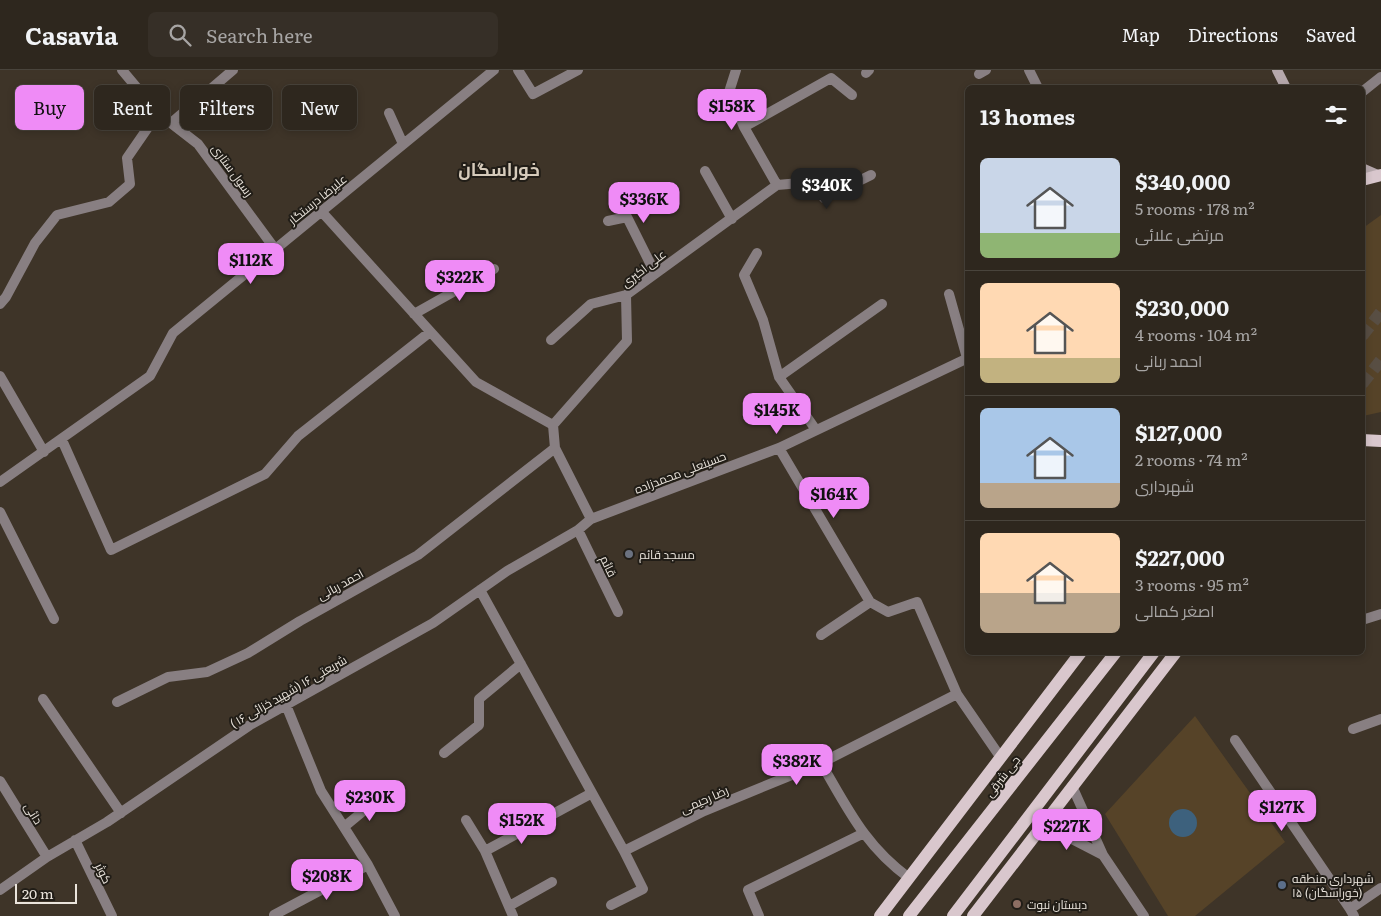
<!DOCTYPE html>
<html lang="en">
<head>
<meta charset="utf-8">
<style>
	:root { --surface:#2e271e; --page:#362f27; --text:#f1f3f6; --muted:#a7a5a4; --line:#49443c; --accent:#ef8bf6 }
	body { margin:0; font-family:Literata,Cairo,serif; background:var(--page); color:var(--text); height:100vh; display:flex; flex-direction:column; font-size:19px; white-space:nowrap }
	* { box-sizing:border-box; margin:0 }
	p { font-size:16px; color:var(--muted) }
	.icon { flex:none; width:28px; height:28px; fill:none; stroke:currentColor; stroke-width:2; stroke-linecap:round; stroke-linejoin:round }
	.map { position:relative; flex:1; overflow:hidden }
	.drawer { position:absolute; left:965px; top:15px; width:400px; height:570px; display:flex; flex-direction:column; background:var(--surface); border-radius:8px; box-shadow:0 2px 8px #0003,0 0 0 1px var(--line) }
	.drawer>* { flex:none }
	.top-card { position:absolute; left:15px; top:15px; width:475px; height:45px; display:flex; gap:10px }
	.scale { position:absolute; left:15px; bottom:12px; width:62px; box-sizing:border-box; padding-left:5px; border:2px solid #eae4dc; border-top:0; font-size:14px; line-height:18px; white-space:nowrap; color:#eae4dc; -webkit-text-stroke:4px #211d17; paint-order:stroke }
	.price { position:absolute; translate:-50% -42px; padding:0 11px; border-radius:10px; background:var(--accent); color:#111; font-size:16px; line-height:32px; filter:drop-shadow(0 1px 2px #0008) }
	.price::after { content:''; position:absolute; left:50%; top:30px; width:15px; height:11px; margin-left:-8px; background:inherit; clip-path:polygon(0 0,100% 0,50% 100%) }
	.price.active { background:#222; color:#fff }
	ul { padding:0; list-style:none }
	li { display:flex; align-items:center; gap:15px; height:125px; padding:0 15px }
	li+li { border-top:1px solid var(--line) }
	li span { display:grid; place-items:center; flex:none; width:140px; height:100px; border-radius:8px; color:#555 }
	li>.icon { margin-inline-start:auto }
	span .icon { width:60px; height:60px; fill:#fffc; stroke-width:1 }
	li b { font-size:21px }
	h2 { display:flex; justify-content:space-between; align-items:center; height:60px; padding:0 15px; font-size:21px }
	.chip { padding:0 18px; border-radius:8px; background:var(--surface); box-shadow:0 2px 8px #0003,0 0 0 1px var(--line); font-size:18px; line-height:45px }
	.chip.active { background:var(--accent); color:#111 }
	header { display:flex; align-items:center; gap:30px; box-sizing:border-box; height:70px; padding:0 25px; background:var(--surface); border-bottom:1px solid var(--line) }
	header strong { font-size:24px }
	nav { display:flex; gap:28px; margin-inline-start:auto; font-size:18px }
	.search { width:350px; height:45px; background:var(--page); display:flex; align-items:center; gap:12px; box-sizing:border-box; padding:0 18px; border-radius:8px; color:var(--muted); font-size:19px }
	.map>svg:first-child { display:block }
	.green { fill:#564328 }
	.water { fill:#3d617d }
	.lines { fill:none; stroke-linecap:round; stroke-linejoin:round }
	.primary-tunnel { stroke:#584e43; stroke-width:12; stroke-dasharray:12 6; stroke-linecap:butt }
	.minor { stroke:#887f82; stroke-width:10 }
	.tertiary { stroke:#887f82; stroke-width:10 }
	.secondary { stroke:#b6a8ac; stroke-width:10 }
	.primary { stroke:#d9c7cd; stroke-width:12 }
	.worship-dot { fill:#6b7280; stroke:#211d17; stroke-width:2 }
	.service-dot { fill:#5c6f8a; stroke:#211d17; stroke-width:2 }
	.education-dot { fill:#8d6e63; stroke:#211d17; stroke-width:2 }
	.labels { text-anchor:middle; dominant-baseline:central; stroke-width:4; stroke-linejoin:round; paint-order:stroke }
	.street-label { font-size:12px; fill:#eae4dc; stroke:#211d17 }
	.poi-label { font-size:12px; fill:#eae4dc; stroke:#211d17; text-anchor:start }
	.district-label { font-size:18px; font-weight:bold; fill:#d6cbbb; stroke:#211d17 }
</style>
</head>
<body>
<header>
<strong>Casavia</strong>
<div class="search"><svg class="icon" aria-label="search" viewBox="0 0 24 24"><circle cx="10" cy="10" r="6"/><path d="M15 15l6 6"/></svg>Search here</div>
<nav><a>Map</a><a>Directions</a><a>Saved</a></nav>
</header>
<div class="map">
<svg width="1381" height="846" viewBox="0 0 1381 846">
	<rect width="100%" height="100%" fill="#3e3428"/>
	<!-- green -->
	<path class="green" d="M1381,145V342L1363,346V158Z
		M1195,646L1285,772L1195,846H1168L1105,744Z"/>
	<!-- water -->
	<path class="water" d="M1169 753a14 14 0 1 1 28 0a14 14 0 1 1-28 0Z"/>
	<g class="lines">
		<!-- primary-tunnel -->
		<path class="primary-tunnel" d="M1362,266L1381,242
			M1362,314L1381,290"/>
		<!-- minor -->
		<path class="minor" d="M122,0L158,43L198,74L275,179
			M518,0L533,24L578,0
			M736,0L729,22L744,57L777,115
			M1029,0L1038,18
			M866,3L869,0
			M979,4L986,0
			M1362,22L1381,7
			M389,43L403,74
			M171,53L233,0
			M744,57L831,8L852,25
			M705,101L732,149
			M777,115L812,112L824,128L871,105
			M321,141L476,312L553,355L555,378L591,449
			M608,151L627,147L655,203
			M757,183L744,205L763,250L779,307L816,360
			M949,224L967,288
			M0,234L6,227L35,173L57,145L109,132L130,114L127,88L158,43
			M414,244L494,199
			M551,270L591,234L626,225
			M0,306L44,382
			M779,307L882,234
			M553,355L627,271L626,225L777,115
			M62,370L111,480L265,404L298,366L430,262
			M779,378L870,532
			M0,412L150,306L173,263L494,0
			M0,442L54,549
			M578,460L618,542
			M480,520L624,781L643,819L611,835
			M1362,550L1381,544
			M821,565L870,532L888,542L917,532L957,624L1001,688
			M43,629L121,743
			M117,632L168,607L207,602L248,583L300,551L418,485L555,378
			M286,635L321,721L368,795L395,846
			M1353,659L1381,649
			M1235,670L1350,839
			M444,683L479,655V629L521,594
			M821,693C848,739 865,776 909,808
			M0,711L47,787
			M466,750L485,781
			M344,757L379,728
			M75,770L112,846
			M624,781L704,741L821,693L957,624
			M0,820L47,787L107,752L250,655L433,553L507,501L578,460L591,449L779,378L968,288
			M511,835L552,812
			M274,845L368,795
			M513,846L485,781L592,723
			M759,846L748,820L862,764
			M1354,846L1350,839L1381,818"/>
		<!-- tertiary -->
		<path class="tertiary" d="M1072,716L1103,785L1144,846
			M1043,754L1103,785"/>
		<!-- secondary -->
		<path class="secondary" d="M1277,0L1286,18
			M1362,98L1378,105"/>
		<!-- primary -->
		<path class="primary" d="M1362,110L1381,105
			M1362,370L1381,371
			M880,846L1081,582
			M909,846L1116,582
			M953,846L1154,582
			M973,846L1176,582"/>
	</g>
	<!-- markers -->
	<circle class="worship-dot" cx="629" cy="484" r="5"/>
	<circle class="service-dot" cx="1282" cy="815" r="5"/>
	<circle class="education-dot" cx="1017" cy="834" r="5"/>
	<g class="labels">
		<!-- street labels -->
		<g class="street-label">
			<text transform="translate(233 100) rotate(54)">رسول ستاری</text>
			<text transform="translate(317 129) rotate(-39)">علیرضا درستگار</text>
			<text transform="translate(643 198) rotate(-38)">علی اکبری</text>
			<text transform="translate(680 402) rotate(-21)">حسینعلی محمدزاده</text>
			<text transform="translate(609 496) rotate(64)">قائم</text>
			<text transform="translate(340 514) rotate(-29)">احمد ربانی</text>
			<text transform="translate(288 621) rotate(-30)">شریعتی ۱۶ (شهید خزائی ۱۶ )</text>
			<text transform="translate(1002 706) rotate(-52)">جی شرقی</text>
			<text transform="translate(704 729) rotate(-24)">رضا رحیمی</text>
			<text transform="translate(34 743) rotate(58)">دائی</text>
			<text transform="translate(104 803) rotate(64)">کوثر</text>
		</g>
		<!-- poi labels -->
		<g class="poi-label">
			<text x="639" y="484">مسجد قائم</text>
			<text x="1292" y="808">شهرداری منطقه<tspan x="1292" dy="14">۱۵ (خوراسگان)</tspan></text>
			<text x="1027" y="834">دبستان نبوت</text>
		</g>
		<!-- district labels -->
		<g class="district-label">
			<text x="499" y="98">خوراسگان</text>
		</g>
	</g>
</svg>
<div class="scale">20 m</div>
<b class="price" style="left:732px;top:61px">$158K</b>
<b class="price active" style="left:827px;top:140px">$340K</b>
<b class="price" style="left:644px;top:154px">$336K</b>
<b class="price" style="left:251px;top:215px">$112K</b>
<b class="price" style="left:460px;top:232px">$322K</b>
<b class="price" style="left:777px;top:365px">$145K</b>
<b class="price" style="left:834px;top:449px">$164K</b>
<b class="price" style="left:797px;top:716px">$382K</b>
<b class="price" style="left:370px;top:752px">$230K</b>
<b class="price" style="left:1282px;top:762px">$127K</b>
<b class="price" style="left:522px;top:775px">$152K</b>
<b class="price" style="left:1067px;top:781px">$227K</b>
<b class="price" style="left:327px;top:831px">$208K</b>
<div class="top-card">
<a class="chip active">Buy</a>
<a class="chip">Rent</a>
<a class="chip">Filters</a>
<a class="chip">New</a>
</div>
<section class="drawer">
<h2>13 homes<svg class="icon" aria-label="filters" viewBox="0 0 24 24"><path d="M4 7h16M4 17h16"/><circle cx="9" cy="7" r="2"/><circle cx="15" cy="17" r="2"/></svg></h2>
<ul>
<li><span style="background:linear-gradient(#c9d6e8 75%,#8fb573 0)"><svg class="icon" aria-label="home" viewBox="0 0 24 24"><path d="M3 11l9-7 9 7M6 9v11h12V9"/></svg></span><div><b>$340,000</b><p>5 rooms · 178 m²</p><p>مرتضی علائی</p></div></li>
<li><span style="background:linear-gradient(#ffd9b3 75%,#c2b280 0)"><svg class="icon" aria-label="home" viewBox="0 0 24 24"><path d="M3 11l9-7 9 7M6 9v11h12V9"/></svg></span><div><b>$230,000</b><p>4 rooms · 104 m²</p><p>احمد ربانی</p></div></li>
<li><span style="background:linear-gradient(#a9c7e8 75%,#b9a48a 0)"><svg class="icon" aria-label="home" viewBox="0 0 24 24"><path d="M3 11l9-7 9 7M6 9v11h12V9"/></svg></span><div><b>$127,000</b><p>2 rooms · 74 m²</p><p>شهرداری</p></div></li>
<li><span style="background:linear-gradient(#ffd9b3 60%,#b9a48a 0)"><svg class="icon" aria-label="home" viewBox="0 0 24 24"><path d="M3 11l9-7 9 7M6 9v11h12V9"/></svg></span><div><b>$227,000</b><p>3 rooms · 95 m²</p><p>اصغر کمالی</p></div></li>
</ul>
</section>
</div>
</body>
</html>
